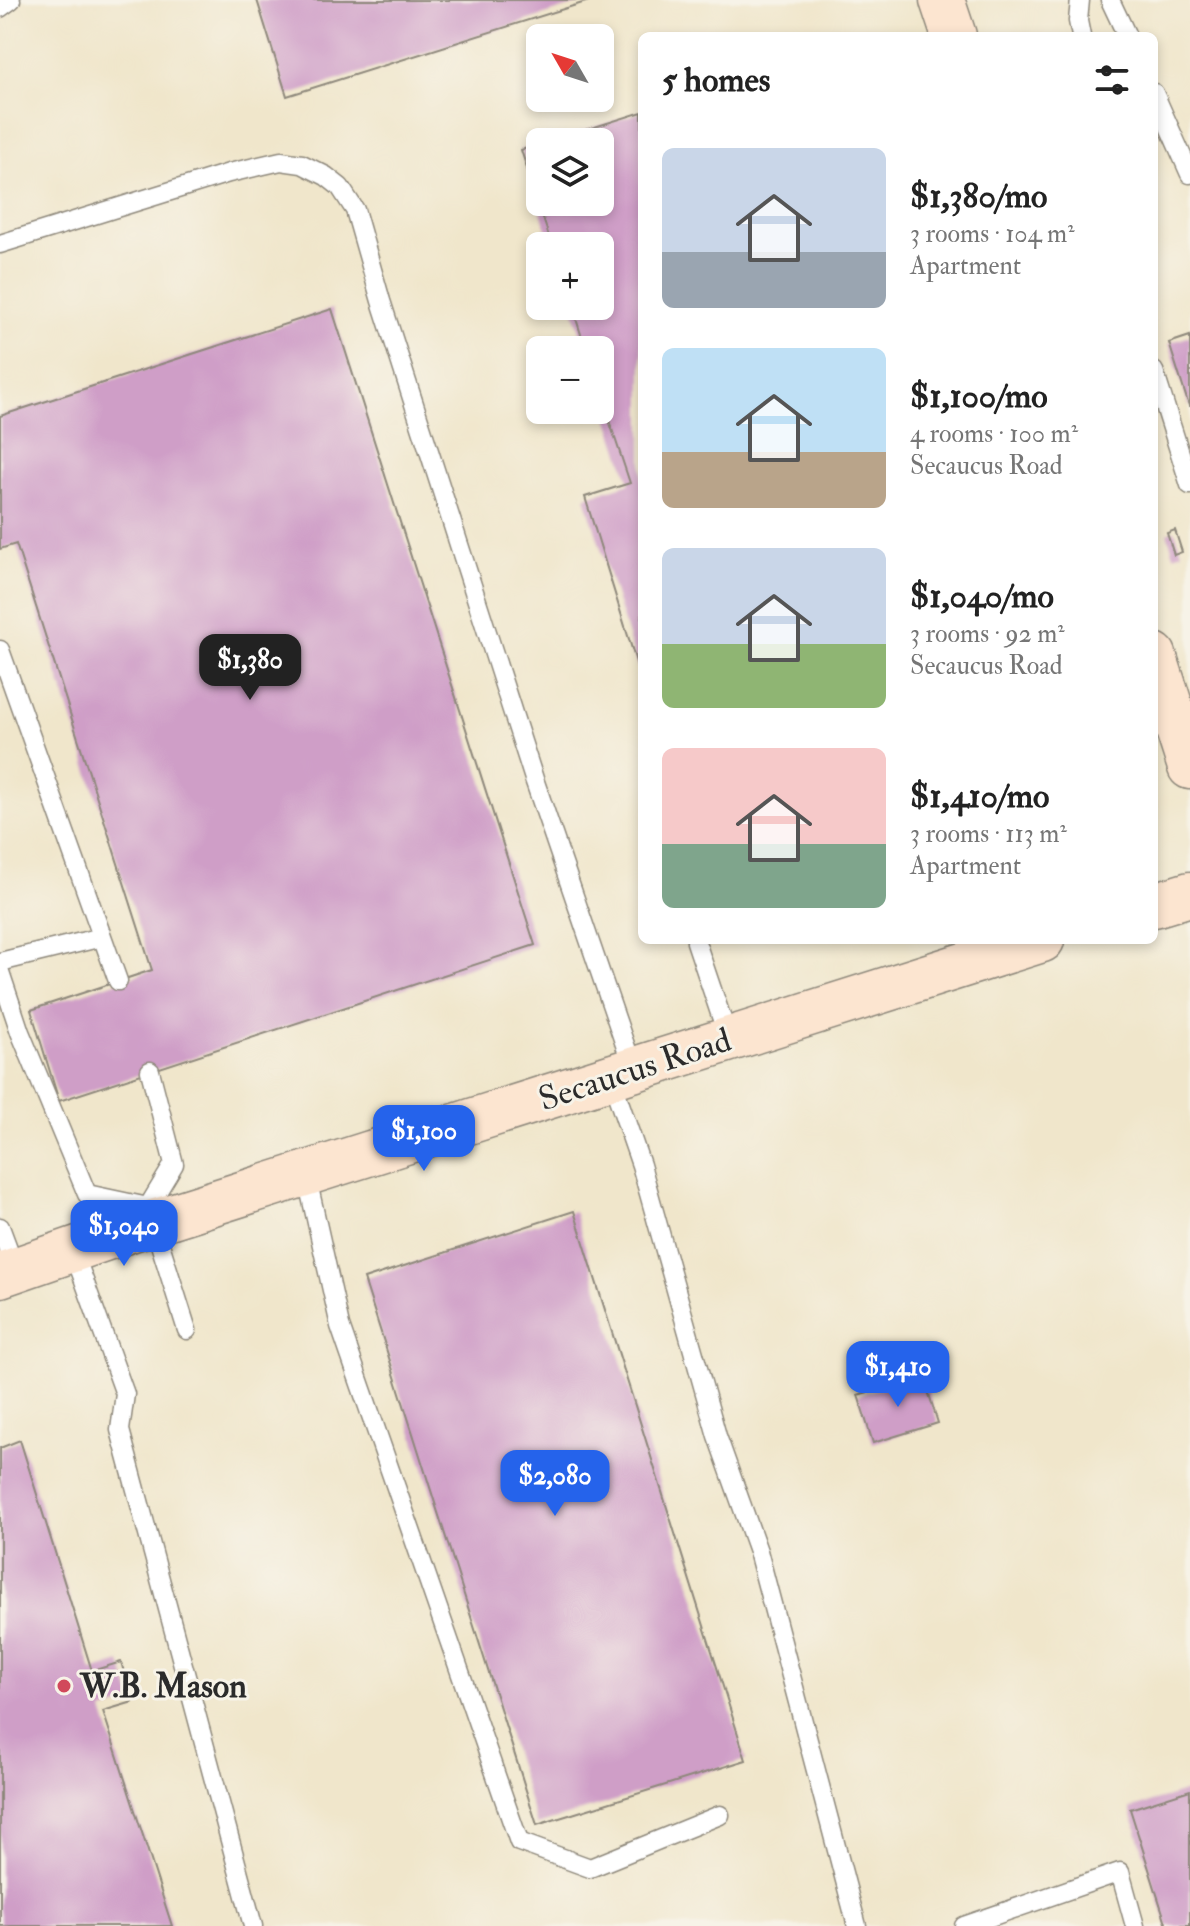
<!DOCTYPE html>
<html lang="en">
<head>
<meta charset="utf-8">
<style>
	:root { --surface:#fff; --page:#f6f6f6; --text:#222; --muted:#767676; --accent:#2563eb }
	body { margin:0; font-family:"IM FELL Double Pica",serif; background:var(--page); color:var(--text); height:100vh; display:flex; flex-direction:column; font-size:30px; white-space:nowrap }
	* { box-sizing:border-box; margin:0 }
	p { font-size:26px; color:var(--muted) }
	.icon { flex:none; width:44px; height:44px; fill:none; stroke:currentColor; stroke-width:2; stroke-linecap:round; stroke-linejoin:round }
	.map { position:relative; flex:1; overflow:hidden }
	.side { position:absolute; left:638px; top:32px; width:520px; height:912px; display:flex; flex-direction:column; background:var(--surface); border-radius:12px; box-shadow:0 4px 12px #0003 }
	.side>* { flex:none }
	.needle { width:52px; rotate:309deg }
	.tools { position:absolute; left:526px; top:24px; display:grid; gap:16px }
	.tools a { display:grid; place-items:center; width:88px; height:88px; border-radius:12px; background:var(--surface); box-shadow:0 4px 12px #0003; font-size:40px }
	.price { position:absolute; translate:-50% -68px; padding:0 18px; border-radius:16px; background:var(--accent); color:#fff; font-size:26px; line-height:52px; filter:drop-shadow(0 2px 4px #0008) }
	.price::after { content:''; position:absolute; left:50%; top:48px; width:24px; height:18px; margin-left:-12px; background:inherit; clip-path:polygon(0 0,100% 0,50% 100%) }
	.price.active { background:#222; color:#fff }
	ul { padding:0; list-style:none }
	li { display:flex; align-items:center; gap:24px; height:200px; padding:0 24px }
	li span { display:grid; place-items:center; flex:none; width:224px; height:160px; border-radius:12px; color:#555 }
	li>.icon { margin-inline-start:auto }
	span .icon { width:96px; height:96px; fill:#fffc; stroke-width:1 }
	li b { font-size:34px }
	h2 { display:flex; justify-content:space-between; align-items:center; height:96px; padding:0 24px; font-size:34px }
	.map>svg:first-child { display:block }
	.building { fill:#cf9ec7 }
	.lines { fill:none; stroke-linecap:round; stroke-linejoin:round }
	.lane-casing { stroke:#8e887b; stroke-width:21 }
	.secondary-casing { stroke:#8e887b; stroke-width:47 }
	.lane { stroke:#fff; stroke-width:18 }
	.secondary { stroke:#fce5d0; stroke-width:44 }
	.poi-dot { fill:#d1495b; stroke:#f7f3e8; stroke-width:3 }
	.labels { text-anchor:middle; dominant-baseline:central; stroke-width:6; stroke-linejoin:round; paint-order:stroke }
	.street-label { font-size:34px; fill:#2b2b2b; stroke:#f7f3e8 }
	.poi-label { font-size:34px; font-weight:bold; fill:#2b2b2b; stroke:#f7f3e8; text-anchor:start }
</style>
</head>
<body>
<div class="map">
<svg width="1190" height="1926" viewBox="0 0 1190 1926">
	<rect width="100%" height="100%" fill="#f7f3e8"/>
	<filter id="ink" filterUnits="userSpaceOnUse"><feTurbulence type="fractalNoise" baseFrequency=".0125" numOctaves="2"/><feDisplacementMap in="SourceGraphic" scale="16" xChannelSelector="R" yChannelSelector="G"/><feConvolveMatrix kernelMatrix="1 2 1 2 8 2 1 2 1" color-interpolation-filters="sRGB"/></filter>
	<filter id="wash" filterUnits="userSpaceOnUse"><feTurbulence type="fractalNoise" baseFrequency=".006" numOctaves="4" result="noise"/><feDisplacementMap in="SourceGraphic" scale="32" xChannelSelector="R" yChannelSelector="G"/><feGaussianBlur stdDeviation="1.8" result="paint"/><feColorMatrix in="noise" values="0 0 0 0 0 0 0 0 0 0 0 0 0 0 0 0 0 1.4 0 .05"/><feComposite in="paint" operator="in"/></filter>
	<g filter="url(#wash)">
		<rect width="100%" height="100%" fill="#f0e6cb"/>
		<g id="blocks">
			<!-- building -->
			<path class="building" d="M257,0H589V1L287,96Z
				M642,112V678H641L585,497L630,483L600,393V350H586L572,306H600V246H552L521,150L540,144V202H600V142L550,141Z
				M332,309L535,945L59,1101L31,1010L152,970L16,544L0,549V416Z
				M1190,336V406H1189L1169,343Z
				M1175,530L1182,552L1174,555L1167,533Z
				M574,1211L746,1760L537,1825L364,1279Z
				M923,1375L938,1423L873,1443L858,1395Z
				M20,1440L92,1671L121,1662L133,1702L103,1711L172,1926H0V1448Z
				M1190,1790V1926H1167L1130,1809Z"/>
		</g>
	</g>
	<g filter="url(#ink)">
		<use href="#blocks" fill-opacity="0" stroke="#8e887b" stroke-width="2"/>
		<g class="lines">
			<defs>
				<path id="lane" d="M1080,0L1078,21L1081,36
					M1110,0L1127,36
					M0,8L11,0
					M1154,93L1190,174
					M0,244L229,173L281,161L302,164L326,176L340,187L355,210L381,301L534,779L634,1071
					M1154,371L1190,485
					M0,650L118,981
					M696,942L729,1040
					M0,962L102,937
					M0,972L20,1032L87,1194L148,1207
					M611,1078L641,1165L717,1436L758,1551L857,1926
					M306,1174L340,1326L519,1842L590,1868L720,1815
					M148,1207L174,1164L150,1071
					M153,1222L187,1330
					M0,1227L16,1270
					M73,1250L125,1394L120,1430L253,1926
					M964,1926L1120,1872L1135,1926"/>
				<path id="secondary" d="M942,0L954,36
					M1154,655L1190,767
					M1154,905L1190,894
					M0,1275L153,1222L1042,940"/>
			</defs>
			<!-- lane casing -->
			<use href="#lane" class="lane-casing"/>
			<!-- secondary casing -->
			<use href="#secondary" class="secondary-casing"/>
			<!-- lane -->
			<use href="#lane" class="lane"/>
			<!-- secondary -->
			<use href="#secondary" class="secondary"/>
		</g>
	</g>
	<!-- markers -->
	<circle class="poi-dot" cx="64" cy="1686" r="8"/>
	<g class="labels">
		<!-- street labels -->
		<g class="street-label">
			<text transform="translate(635 1070) rotate(-18)">Secaucus Road</text>
		</g>
		<!-- poi labels -->
		<g class="poi-label">
			<text x="80" y="1686">W.B. Mason</text>
		</g>
	</g>
</svg>
<div class="tools">
<a><svg class="needle" viewBox="-14 -14 28 28"><path d="M0-13l5 13h-10z" fill="#e53935"/><path d="M0 13l5-13h-10z" fill="#767676"/></svg></a>
<a><svg class="icon" aria-label="layers" viewBox="0 0 24 24"><path d="M12 4l9 5-9 5-9-5zM3 14l9 5 9-5"/></svg></a>
<a>+</a>
<a>−</a>
</div>
<b class="price active" style="left:250px;top:702px">$1,380</b>
<b class="price" style="left:424px;top:1173px">$1,100</b>
<b class="price" style="left:124px;top:1268px">$1,040</b>
<b class="price" style="left:898px;top:1409px">$1,410</b>
<b class="price" style="left:555px;top:1518px">$2,080</b>
<section class="side">
<h2>5 homes<svg class="icon" aria-label="filters" viewBox="0 0 24 24"><path d="M4 7h16M4 17h16"/><circle cx="9" cy="7" r="2"/><circle cx="15" cy="17" r="2"/></svg></h2>
<ul>
<li><span style="background:linear-gradient(#c9d6e8 65%,#9aa5b1 0)"><svg class="icon" aria-label="home" viewBox="0 0 24 24"><path d="M3 11l9-7 9 7M6 9v11h12V9"/></svg></span><div><b>$1,380/mo</b><p>3 rooms · 104 m²</p><p>Apartment</p></div></li>
<li><span style="background:linear-gradient(#bfe0f5 65%,#b9a48a 0)"><svg class="icon" aria-label="home" viewBox="0 0 24 24"><path d="M3 11l9-7 9 7M6 9v11h12V9"/></svg></span><div><b>$1,100/mo</b><p>4 rooms · 100 m²</p><p>Secaucus Road</p></div></li>
<li><span style="background:linear-gradient(#c9d6e8 60%,#8fb573 0)"><svg class="icon" aria-label="home" viewBox="0 0 24 24"><path d="M3 11l9-7 9 7M6 9v11h12V9"/></svg></span><div><b>$1,040/mo</b><p>3 rooms · 92 m²</p><p>Secaucus Road</p></div></li>
<li><span style="background:linear-gradient(#f6c9c9 60%,#7fa58c 0)"><svg class="icon" aria-label="home" viewBox="0 0 24 24"><path d="M3 11l9-7 9 7M6 9v11h12V9"/></svg></span><div><b>$1,410/mo</b><p>3 rooms · 113 m²</p><p>Apartment</p></div></li>
</ul>
</section>
</div>
</body>
</html>
